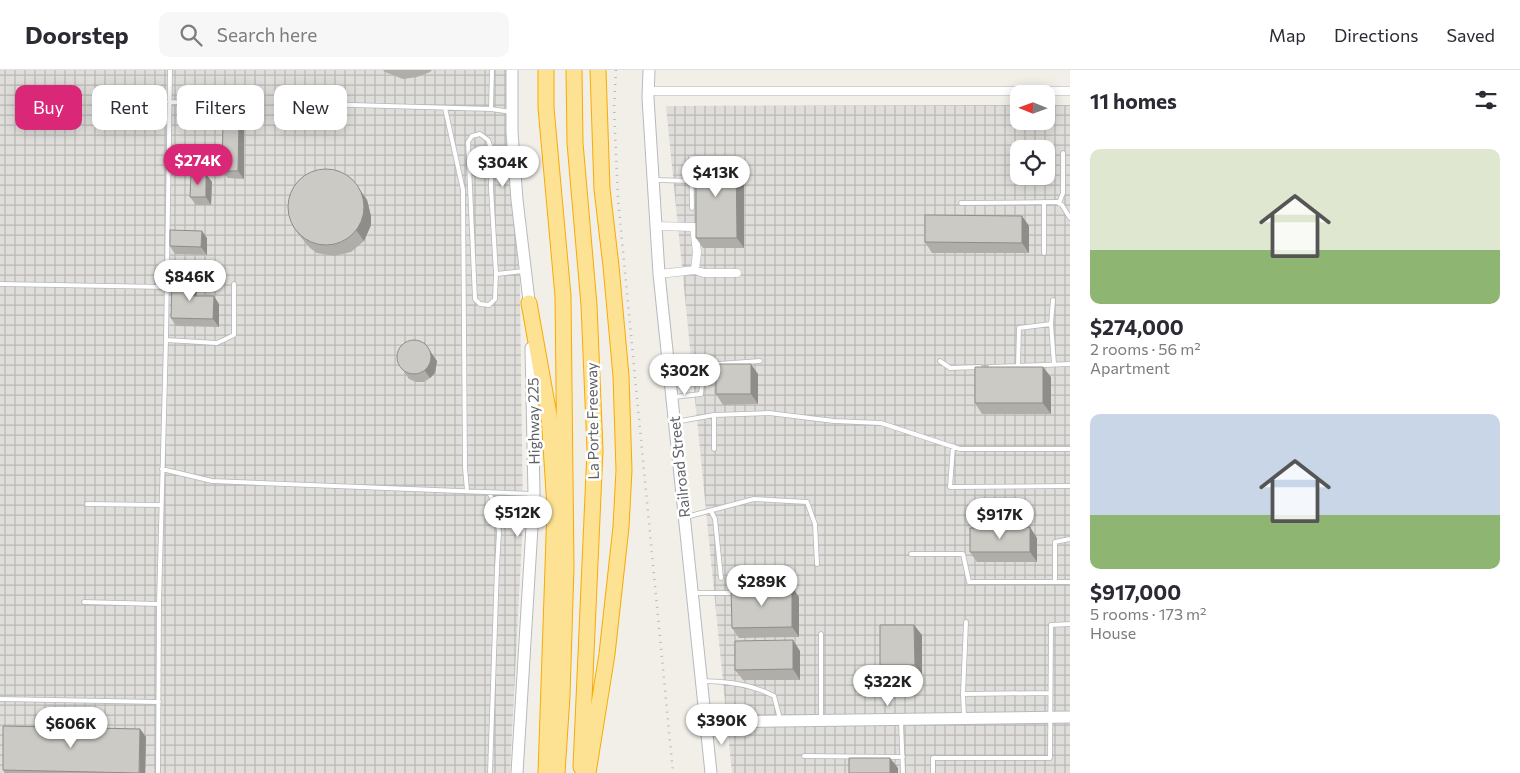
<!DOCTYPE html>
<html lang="en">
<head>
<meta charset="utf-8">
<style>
	:root { --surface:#fff; --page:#f7f7f7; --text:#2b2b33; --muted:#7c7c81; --line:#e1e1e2; --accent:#db2777 }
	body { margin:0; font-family:Commissioner,sans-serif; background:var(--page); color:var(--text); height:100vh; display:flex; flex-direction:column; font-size:19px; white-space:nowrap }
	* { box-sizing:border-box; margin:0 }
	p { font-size:16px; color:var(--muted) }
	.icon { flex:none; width:28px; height:28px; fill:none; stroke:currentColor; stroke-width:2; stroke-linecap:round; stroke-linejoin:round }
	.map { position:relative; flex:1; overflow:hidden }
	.drawer { display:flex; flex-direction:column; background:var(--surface); width:450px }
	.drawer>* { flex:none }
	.hud { position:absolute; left:15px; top:15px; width:475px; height:45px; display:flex; gap:10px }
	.needle { width:32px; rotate:271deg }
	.fabs { position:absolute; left:1010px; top:15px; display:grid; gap:10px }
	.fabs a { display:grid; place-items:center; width:45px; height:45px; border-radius:10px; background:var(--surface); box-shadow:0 2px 12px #0003; font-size:25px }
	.price { position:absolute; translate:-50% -42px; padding:0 11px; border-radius:18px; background:#fff; color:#222; font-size:16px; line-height:32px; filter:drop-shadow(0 1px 2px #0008) }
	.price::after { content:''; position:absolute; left:50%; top:30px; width:15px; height:11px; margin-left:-8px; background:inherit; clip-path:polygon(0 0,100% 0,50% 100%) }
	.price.on { background:var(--accent); color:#fff }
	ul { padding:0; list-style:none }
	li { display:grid; align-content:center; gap:10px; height:265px; padding:0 20px }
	li span { display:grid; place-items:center; height:155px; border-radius:10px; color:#555 }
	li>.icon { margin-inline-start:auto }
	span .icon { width:90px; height:90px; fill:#fffc; stroke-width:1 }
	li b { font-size:21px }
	h2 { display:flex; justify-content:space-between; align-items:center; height:60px; padding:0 20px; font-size:21px }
	.pill { padding:0 18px; border-radius:10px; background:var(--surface); box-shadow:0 2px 12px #0003; font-size:18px; line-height:45px }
	.pill.on { background:var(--accent); color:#fff }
	header { display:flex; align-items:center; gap:30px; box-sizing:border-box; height:70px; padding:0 25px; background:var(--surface); border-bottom:1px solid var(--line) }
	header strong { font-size:24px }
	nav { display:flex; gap:28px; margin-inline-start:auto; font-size:18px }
	.search { width:350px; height:45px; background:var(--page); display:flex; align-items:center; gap:12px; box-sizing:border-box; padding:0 18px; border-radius:10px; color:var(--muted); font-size:19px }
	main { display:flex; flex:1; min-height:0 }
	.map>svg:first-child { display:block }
	.industrial { fill:url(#industrial-grid); fill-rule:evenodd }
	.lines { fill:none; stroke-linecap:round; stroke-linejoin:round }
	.lane-casing { stroke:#b5b8bc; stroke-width:5.5 }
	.street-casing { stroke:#b5b8bc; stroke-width:9 }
	.secondary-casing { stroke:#b6babf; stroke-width:13 }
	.highway-casing { stroke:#f9ab00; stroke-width:17 }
	.lane { stroke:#fff; stroke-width:4 }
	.street { stroke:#fff; stroke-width:8 }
	.secondary { stroke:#fff; stroke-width:11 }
	.highway { stroke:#fde293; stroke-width:15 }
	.rail { stroke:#b6b7b8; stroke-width:2.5; stroke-dasharray:1 6; stroke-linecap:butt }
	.wall { fill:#afaea9 }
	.shaded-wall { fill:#8f8d8a }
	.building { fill:#cccac5; stroke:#8f8d8a }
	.labels { text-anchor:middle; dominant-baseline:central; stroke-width:5; stroke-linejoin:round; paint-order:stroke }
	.street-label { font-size:15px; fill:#5f6368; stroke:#fff }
</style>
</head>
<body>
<header>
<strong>Doorstep</strong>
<div class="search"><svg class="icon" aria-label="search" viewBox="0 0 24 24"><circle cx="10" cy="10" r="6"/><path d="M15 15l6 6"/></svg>Search here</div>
<nav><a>Map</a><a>Directions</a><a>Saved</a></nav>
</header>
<main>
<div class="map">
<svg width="1070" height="703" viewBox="0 0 1070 703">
	<defs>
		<pattern id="industrial-grid" width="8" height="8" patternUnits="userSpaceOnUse" patternTransform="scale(1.25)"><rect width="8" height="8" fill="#e0deda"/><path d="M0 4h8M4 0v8" fill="none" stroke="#b9b8b5"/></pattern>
	</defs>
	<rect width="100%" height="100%" fill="#f1efe8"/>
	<!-- industrial -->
	<path class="industrial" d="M0,0H517L523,449L510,703H0Z
		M1019,35V51H1046V35H1070V703H732L666,36ZM1019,79H1046V106H1019Z"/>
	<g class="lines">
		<defs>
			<path id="lane" d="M169,32L243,33
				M318,34L491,39L511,42
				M445,38L463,120L465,398L467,420
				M491,39L492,0
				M491,103L513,101
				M655,110L692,111
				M1044,132V183
				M961,133L1057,132L1062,135L1070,148
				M1059,133L1063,123V83
				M692,138L691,88H699
				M496,204L491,118V78L488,70L480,64L472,66L468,72L475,229L480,234L489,235L495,229L496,204L523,201
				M0,214L166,217
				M1053,230L1051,254L1054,294
				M166,270L217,273L234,265V214
				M940,291L950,298L980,297
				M1018,296L1019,258L1051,254
				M990,297L1070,294
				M674,327L701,324L704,295L760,291
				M714,345V379
				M675,352L714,345L769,343L834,351L881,353L960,379H1070
				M953,376L950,417L1070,416
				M162,399L212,411L533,424
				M489,422L496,439L499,462L497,498L490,703
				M87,434L161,435
				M711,441L715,449L721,508
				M686,447L754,429L807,432L815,454L817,494
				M911,484H963L969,512H1070
				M1055,512V472L1070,469
				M693,523H736
				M84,532L159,534
				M702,611C726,611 753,615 774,626L780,649
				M963,624L1050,623
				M0,629L159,632
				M964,646L963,624L966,552
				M821,648V564
				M901,652L903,703
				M804,686L903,687
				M158,703L159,534L166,270L170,0
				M933,703V688H1050L1051,555L1070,554"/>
			<path id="street" d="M648,21H1070
				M656,156L694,157L697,182L695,200
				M659,204L695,200L704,203H737"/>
			<path id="secondary" d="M512,0V62L517,130L530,239
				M649,0L648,28L659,204L711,703
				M707,652L1070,647
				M517,703L534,424L531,278"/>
			<path id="highway" d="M546,0V38L563,226L566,497L562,626L557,703
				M574,0L575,73L589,235L595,380L581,697
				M529,233L549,345L555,438L546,703
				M588,703L607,584L621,457L624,400L621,306L611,196L602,119L598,0"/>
		</defs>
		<!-- lane casing -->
		<use href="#lane" class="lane-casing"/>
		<!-- street casing -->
		<use href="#street" class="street-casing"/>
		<!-- secondary casing -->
		<use href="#secondary" class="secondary-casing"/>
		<!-- highway casing -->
		<use href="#highway" class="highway-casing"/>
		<!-- lane -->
		<use href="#lane" class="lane"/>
		<!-- street -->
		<use href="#street" class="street"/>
		<!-- secondary -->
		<use href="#secondary" class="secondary"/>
		<!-- highway -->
		<use href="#highway" class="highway"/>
		<!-- rail -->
		<path class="rail" d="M616,0L614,38L618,129L673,703"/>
	</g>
	<!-- wall -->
	<path class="wall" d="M383,0H432L430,2L417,7L403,9L385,2Z
		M239,52L244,60V109L228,108L222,101Z
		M744,98V178H703L696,168Z
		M206,104L212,112L211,135H196L190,127Z
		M360,120L367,130L371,146V155L364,171L351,182L334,186L317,183L310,178L299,165L292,155Z
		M1022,146L1029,156V183H932L925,172Z
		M207,168V185L175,184L170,176Z
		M197,217V226L219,234V257L176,256L171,248Z
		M397,291H437L435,303L430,308L424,312H416L409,309Z
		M758,304V334L723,335L716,324Z
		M1051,307V344H982L975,333Z
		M1037,468V492H977L970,482Z
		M792,517L799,527V567L739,568L732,558L787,518Z
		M922,565V605H887L880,595Z
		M800,581V610H743L735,600Z
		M140,659L146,667L145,703H5L3,700Z"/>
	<!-- shaded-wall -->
	<path class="shaded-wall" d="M239,52L244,60V109L238,101Z
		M736,88L744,98V178L737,168Z
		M206,104L212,112L211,135L206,127Z
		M360,120L367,130L371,146V155L364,171L356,160Z
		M1022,146L1029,156V183L1022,173Z
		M202,161L207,168V185L201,177Z
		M192,209L197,217L196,234L191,226Z
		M214,226L219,234V257L213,249Z
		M424,272L437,291L435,303L430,308L425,301Z
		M751,294L758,304V334L751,324Z
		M1043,297L1051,307V344L1043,333Z
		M1030,457L1037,468V492L1030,482Z
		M792,517L799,527V567L792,557Z
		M914,555L922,565V605L915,595Z
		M793,570L800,581V610L793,599Z
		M140,659L146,667L145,703H140Z
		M890,688L898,698V703H890Z"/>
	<!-- building -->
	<path class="building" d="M223,52H239L238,101H222Z
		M696,87L736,88L737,168H696Z
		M288 137a38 38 0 1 1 76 0a38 38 0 1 1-76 0Z
		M191,104H206V127H190Z
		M925,145L1022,146V173L925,172Z
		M170,160L202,161L201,177L170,176Z
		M172,208L192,209L191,226H214L213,249L171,248Z
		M397 287a17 17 0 1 1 34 0a17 17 0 1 1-34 0Z
		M716,294H751V324H716Z
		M975,297H1043V333H975Z
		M1030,457V482H970V458Z
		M731,517L787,518L792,517V557L732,558Z
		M880,555H914L915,595H880Z
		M793,570V599L735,600V571Z
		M3,656L140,659L139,703L3,700Z
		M849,688H890V703H849Z"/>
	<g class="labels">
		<!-- street labels -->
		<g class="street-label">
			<text transform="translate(533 351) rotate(-91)">Highway 225</text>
			<text transform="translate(592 351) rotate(-91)">La Porte Freeway</text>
			<text transform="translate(679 397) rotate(-96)">Railroad Street</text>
		</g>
	</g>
</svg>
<div class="fabs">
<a><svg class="needle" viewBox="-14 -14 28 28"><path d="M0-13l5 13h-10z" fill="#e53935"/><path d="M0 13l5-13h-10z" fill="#7c7c81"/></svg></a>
<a><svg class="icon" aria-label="locate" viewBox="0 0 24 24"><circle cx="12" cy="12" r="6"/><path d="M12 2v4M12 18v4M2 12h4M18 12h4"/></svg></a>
</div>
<b class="price on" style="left:198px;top:116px">$274K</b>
<b class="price" style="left:503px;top:118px">$304K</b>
<b class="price" style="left:716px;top:128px">$413K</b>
<b class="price" style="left:190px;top:232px">$846K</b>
<b class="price" style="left:685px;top:326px">$302K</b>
<b class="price" style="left:518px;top:468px">$512K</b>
<b class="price" style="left:1000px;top:470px">$917K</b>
<b class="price" style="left:762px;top:537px">$289K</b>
<b class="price" style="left:888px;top:637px">$322K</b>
<b class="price" style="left:722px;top:676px">$390K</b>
<b class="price" style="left:71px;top:679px">$606K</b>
<div class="hud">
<a class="pill on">Buy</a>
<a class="pill">Rent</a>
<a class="pill">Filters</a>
<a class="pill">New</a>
</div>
</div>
<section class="drawer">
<h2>11 homes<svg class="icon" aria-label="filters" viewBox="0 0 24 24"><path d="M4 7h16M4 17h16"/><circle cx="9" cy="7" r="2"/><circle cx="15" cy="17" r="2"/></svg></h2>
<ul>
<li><span style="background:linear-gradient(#dfe7d0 65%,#8fb573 0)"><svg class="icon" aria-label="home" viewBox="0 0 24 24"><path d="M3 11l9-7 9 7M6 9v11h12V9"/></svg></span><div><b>$274,000</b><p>2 rooms · 56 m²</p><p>Apartment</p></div></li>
<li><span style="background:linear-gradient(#c9d6e8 65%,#8fb573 0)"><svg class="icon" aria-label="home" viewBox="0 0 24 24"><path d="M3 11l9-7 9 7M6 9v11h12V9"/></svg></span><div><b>$917,000</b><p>5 rooms · 173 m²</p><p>House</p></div></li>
</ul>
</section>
</main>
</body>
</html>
